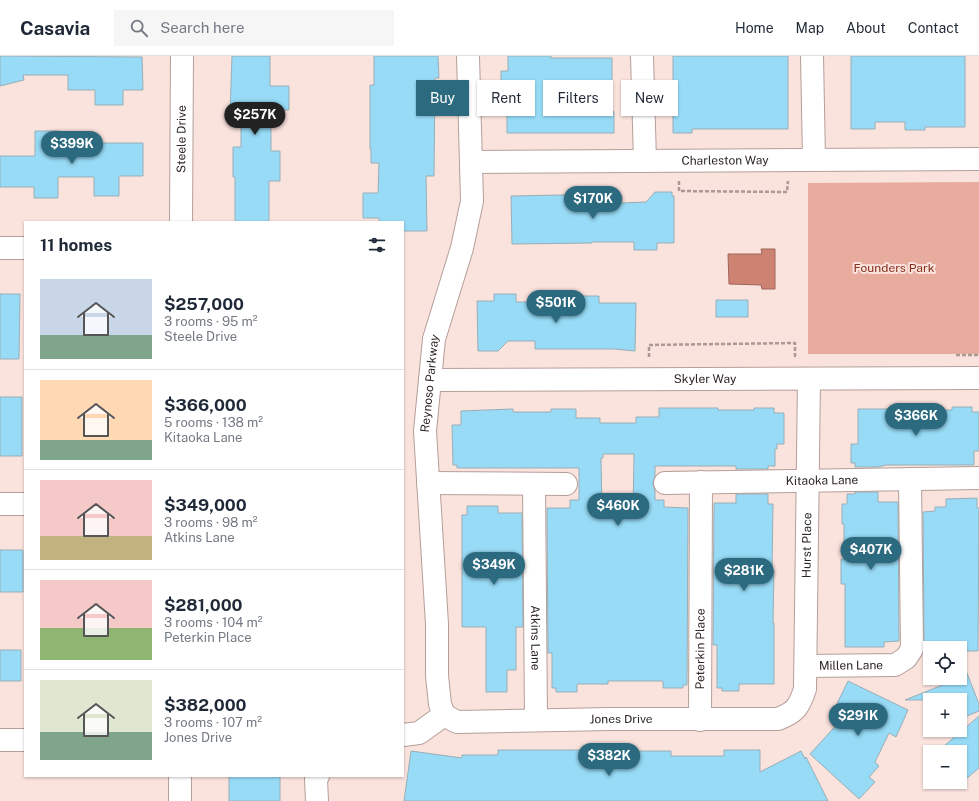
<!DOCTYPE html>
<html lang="en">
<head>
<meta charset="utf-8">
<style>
	:root { --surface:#fff; --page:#f6f6f7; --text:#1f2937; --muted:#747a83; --line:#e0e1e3; --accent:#2c6a80 }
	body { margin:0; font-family:"Public Sans",sans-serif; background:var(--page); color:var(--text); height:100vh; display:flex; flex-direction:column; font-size:15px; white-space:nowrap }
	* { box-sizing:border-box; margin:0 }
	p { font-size:13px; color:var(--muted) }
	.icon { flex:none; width:22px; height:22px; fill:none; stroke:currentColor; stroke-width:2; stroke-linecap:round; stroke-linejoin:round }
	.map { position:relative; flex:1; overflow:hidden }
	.drawer { position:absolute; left:24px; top:165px; width:380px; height:556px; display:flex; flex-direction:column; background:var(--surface); border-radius:0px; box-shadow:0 1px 3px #0004 }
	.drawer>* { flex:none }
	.hud { position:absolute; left:416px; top:24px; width:380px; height:36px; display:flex; gap:8px }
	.buttons { position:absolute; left:923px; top:585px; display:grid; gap:8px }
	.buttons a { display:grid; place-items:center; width:44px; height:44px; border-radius:0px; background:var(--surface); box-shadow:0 1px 3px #0004; font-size:20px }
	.price { position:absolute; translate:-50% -34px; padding:0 9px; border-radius:14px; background:var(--accent); color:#fff; font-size:13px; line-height:26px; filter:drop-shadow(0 1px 2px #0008) }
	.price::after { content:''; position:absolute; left:50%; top:24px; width:12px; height:9px; margin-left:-6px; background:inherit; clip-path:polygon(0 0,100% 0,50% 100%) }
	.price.on { background:#222; color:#fff }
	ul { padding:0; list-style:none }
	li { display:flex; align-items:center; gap:12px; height:100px; padding:0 16px }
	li+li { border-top:1px solid var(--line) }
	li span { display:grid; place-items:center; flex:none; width:112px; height:80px; border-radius:0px; color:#555 }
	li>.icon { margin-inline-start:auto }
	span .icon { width:48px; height:48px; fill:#fffc; stroke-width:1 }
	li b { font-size:17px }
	h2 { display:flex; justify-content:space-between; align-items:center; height:48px; padding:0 16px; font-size:17px }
	.chip { padding:0 14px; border-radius:0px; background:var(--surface); box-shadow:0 1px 3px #0004; font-size:14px; line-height:36px }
	.chip.on { background:var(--accent); color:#fff }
	header { display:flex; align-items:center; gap:24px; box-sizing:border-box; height:56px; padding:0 20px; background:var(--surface); border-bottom:1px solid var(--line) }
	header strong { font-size:19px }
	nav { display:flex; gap:22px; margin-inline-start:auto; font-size:14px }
	.search { width:280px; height:36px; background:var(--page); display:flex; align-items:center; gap:10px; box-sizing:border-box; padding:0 14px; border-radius:0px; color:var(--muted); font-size:15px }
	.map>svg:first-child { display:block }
	.green { fill:#e8ac9e }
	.water { fill:#ce8272; stroke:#9e665b }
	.building { fill:#97dbf6; stroke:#99aeb7; fill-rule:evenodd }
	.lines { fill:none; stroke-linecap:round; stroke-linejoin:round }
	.minor-casing { stroke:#b59f9a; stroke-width:24 }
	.path { stroke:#ab9995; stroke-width:2.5; stroke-dasharray:4 2; stroke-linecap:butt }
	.minor { stroke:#fff; stroke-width:22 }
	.labels { text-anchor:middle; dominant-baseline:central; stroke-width:4; stroke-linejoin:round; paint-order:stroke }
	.street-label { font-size:12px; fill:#2e2624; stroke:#fae2dd }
	.park-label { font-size:12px; fill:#872d1b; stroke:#fae2dd }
</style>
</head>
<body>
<header>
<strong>Casavia</strong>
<div class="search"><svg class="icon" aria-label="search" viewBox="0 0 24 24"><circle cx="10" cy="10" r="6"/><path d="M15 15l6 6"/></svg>Search here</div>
<nav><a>Home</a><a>Map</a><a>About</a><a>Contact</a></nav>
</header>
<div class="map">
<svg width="979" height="745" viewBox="0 0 979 745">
	<rect width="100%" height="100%" fill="#fae2dd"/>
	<!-- green -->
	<path class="green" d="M979,126V298H808V127Z"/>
	<!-- water -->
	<path class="water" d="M761,193H775V233H762L761,229L729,228L728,198H762Z"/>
	<!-- building -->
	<path class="building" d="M0,0L142,1L143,34H123V49H95V34H68V19H23L24,24L0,30Z
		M232,0H270V30H289V54H271V95H280V125H269V166H235V121H233V91H241V56H230Z
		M374,0H438L439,22H435L434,120H426L427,175H403V166H379V162H363V137H378L379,107H371V93H370V29H374Z
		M508,0H551V2H612V25H604V45L614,56V77H507V38H501V15H508Z
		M673,0H788V73H692V77H673Z
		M851,0H965V71H925V74H905V66H875V73H851Z
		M35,75H60V88L61,89H96V87H143V120H119V140H94V121H58V142H34V131H0V100H35Z
		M655,136H672V140H674V187H657V194H634V186H592V187L512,188L511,140L612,138V140H622V147L646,146Z
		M0,238H20L19,303H0Z
		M494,238H516V246H576V240H599V247H636L635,295L614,293H535V285H508L498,295H478L477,245H494Z
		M716,244H748V261H716Z
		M0,341H22V400H0Z
		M900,351H919V354H952V351H972V356H979V395H974V409H886L878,411H855V407H851V388H858V353H900Z
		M659,352H718V354H754V352H774V357H784V388H777V393H775V410H768V413H736V410H655V419L653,427L655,435V444H664V451L688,452L687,629H683V632H663V625H608V628H577V636H556V632H552V597H548L547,456V452H570V444H579V412H457V409H453L452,369H461V355L513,353V356H551V353H576V362H600V367H636V361H659ZM603,398H634L633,454H602L601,402H603Z
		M855,436H878V446H898L899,585L884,586V591H845V528H841V503H844V468H842V448H847V438H855Z
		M736,438H768V448H773L772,514H774L773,567H774V628H739V635H722V632H717V589H713L714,447H736Z
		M977,442V452H979L978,595H960V592H947V587H924L923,456L935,455V451H946V443Z
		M467,450H498V457H522L523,571H516V614H507V636H486V571H462V459H467Z
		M0,494H23V536H0Z
		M0,594H21V625H0Z
		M961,602L979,648V655L960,663V644H905L960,622Z
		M848,625L908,654L896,681L889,677L875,706L879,710L869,721L875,726L859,743L810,698L841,664L831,660Z
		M979,660V712L960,728V696H937Z
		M591,691H626V695H671V700H724V694H760V716L801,695L805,703L806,701L828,745H404L411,695L462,702V699H498V694H591Z
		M229,720H280V745H229Z"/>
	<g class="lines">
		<defs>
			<g id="minor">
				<path d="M642,0L645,105"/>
				<path d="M812,0L814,103"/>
				<path id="s1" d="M471,106L979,103"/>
				<path id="s2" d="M181,166L182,0"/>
				<path d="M0,192H25"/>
				<path id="s3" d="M430,324L979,322"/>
				<path d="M428,427L566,428"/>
				<path id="s4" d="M665,427L979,422"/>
				<path id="s5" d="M534,428L536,664"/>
				<path d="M0,448H25"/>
				<path id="s6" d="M806,610L895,609L906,602L912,593L910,423"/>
				<path id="s7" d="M444,659L457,666L610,663H778C796,656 799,651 805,633L809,323"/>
				<path id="s8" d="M444,659L440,648L437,620V568L425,375L434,283L462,192L472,145L468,0"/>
				<path id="s9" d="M700,664L701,426"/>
				<path d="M403,679L419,677L444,659"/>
				<path d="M0,684H25"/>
				<path d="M180,745V720"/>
				<path d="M317,745L316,723L318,720"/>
			</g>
		</defs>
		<!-- minor casing -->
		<use href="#minor" class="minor-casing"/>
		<!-- path -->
		<path class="path" d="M679,125V135L787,136L788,125
			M956,299H979
			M649,301V289L795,287V300H797"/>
		<!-- minor -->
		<use href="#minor" class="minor"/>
	</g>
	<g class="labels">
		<!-- street labels -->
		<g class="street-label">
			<text stroke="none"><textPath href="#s2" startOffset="83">Steele Drive</textPath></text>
			<text stroke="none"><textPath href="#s1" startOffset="254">Charleston Way</textPath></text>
			<text stroke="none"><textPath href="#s3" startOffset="275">Skyler Way</textPath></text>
			<text stroke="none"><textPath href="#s8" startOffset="333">Reynoso Parkway</textPath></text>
			<text stroke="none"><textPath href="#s4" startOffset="157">Kitaoka Lane</textPath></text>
			<text stroke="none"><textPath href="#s7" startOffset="522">Hurst Place</textPath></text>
			<text stroke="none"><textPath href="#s5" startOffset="154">Atkins Lane</textPath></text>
			<text stroke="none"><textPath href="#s9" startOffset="71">Peterkin Place</textPath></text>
			<text stroke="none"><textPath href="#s6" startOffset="45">Millen Lane</textPath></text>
			<text stroke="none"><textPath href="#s7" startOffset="179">Jones Drive</textPath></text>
		</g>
		<!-- park labels -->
		<g class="park-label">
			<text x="894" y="212">Founders Park</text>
		</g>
	</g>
</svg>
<div class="buttons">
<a><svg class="icon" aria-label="locate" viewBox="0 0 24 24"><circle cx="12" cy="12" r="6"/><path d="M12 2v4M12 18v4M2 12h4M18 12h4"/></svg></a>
<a>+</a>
<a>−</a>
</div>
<b class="price on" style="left:255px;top:80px">$257K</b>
<b class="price" style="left:72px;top:109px">$399K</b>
<b class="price" style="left:593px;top:164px">$170K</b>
<b class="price" style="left:556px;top:268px">$501K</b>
<b class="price" style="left:916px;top:381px">$366K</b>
<b class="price" style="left:618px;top:471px">$460K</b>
<b class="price" style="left:871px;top:515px">$407K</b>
<b class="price" style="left:494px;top:530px">$349K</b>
<b class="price" style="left:744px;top:536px">$281K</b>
<b class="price" style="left:858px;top:681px">$291K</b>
<b class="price" style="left:609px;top:721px">$382K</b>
<div class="hud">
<a class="chip on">Buy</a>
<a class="chip">Rent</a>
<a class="chip">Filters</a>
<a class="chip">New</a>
</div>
<section class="drawer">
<h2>11 homes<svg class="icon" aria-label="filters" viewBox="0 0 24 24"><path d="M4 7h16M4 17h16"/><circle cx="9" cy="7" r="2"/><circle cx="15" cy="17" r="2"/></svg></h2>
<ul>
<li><span style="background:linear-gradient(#c9d6e8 70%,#7fa58c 0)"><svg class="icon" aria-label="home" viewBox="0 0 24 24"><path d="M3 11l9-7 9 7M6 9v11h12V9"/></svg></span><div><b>$257,000</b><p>3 rooms · 95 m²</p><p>Steele Drive</p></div></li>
<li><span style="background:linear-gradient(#ffd9b3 75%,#7fa58c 0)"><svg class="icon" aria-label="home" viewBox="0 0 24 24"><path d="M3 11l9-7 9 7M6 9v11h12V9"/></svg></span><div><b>$366,000</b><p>5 rooms · 138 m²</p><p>Kitaoka Lane</p></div></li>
<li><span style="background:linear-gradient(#f6c9c9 70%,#c2b280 0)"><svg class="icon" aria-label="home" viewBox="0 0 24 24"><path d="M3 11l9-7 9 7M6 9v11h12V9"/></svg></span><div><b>$349,000</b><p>3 rooms · 98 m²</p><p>Atkins Lane</p></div></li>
<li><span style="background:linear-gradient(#f6c9c9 60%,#8fb573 0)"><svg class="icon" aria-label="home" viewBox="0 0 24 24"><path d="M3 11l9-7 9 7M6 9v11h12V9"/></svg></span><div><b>$281,000</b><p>3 rooms · 104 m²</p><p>Peterkin Place</p></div></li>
<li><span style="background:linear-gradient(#dfe7d0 65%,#7fa58c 0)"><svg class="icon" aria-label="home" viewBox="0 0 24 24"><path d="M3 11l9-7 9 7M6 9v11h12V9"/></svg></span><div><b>$382,000</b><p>3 rooms · 107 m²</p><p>Jones Drive</p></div></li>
</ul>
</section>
</div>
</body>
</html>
